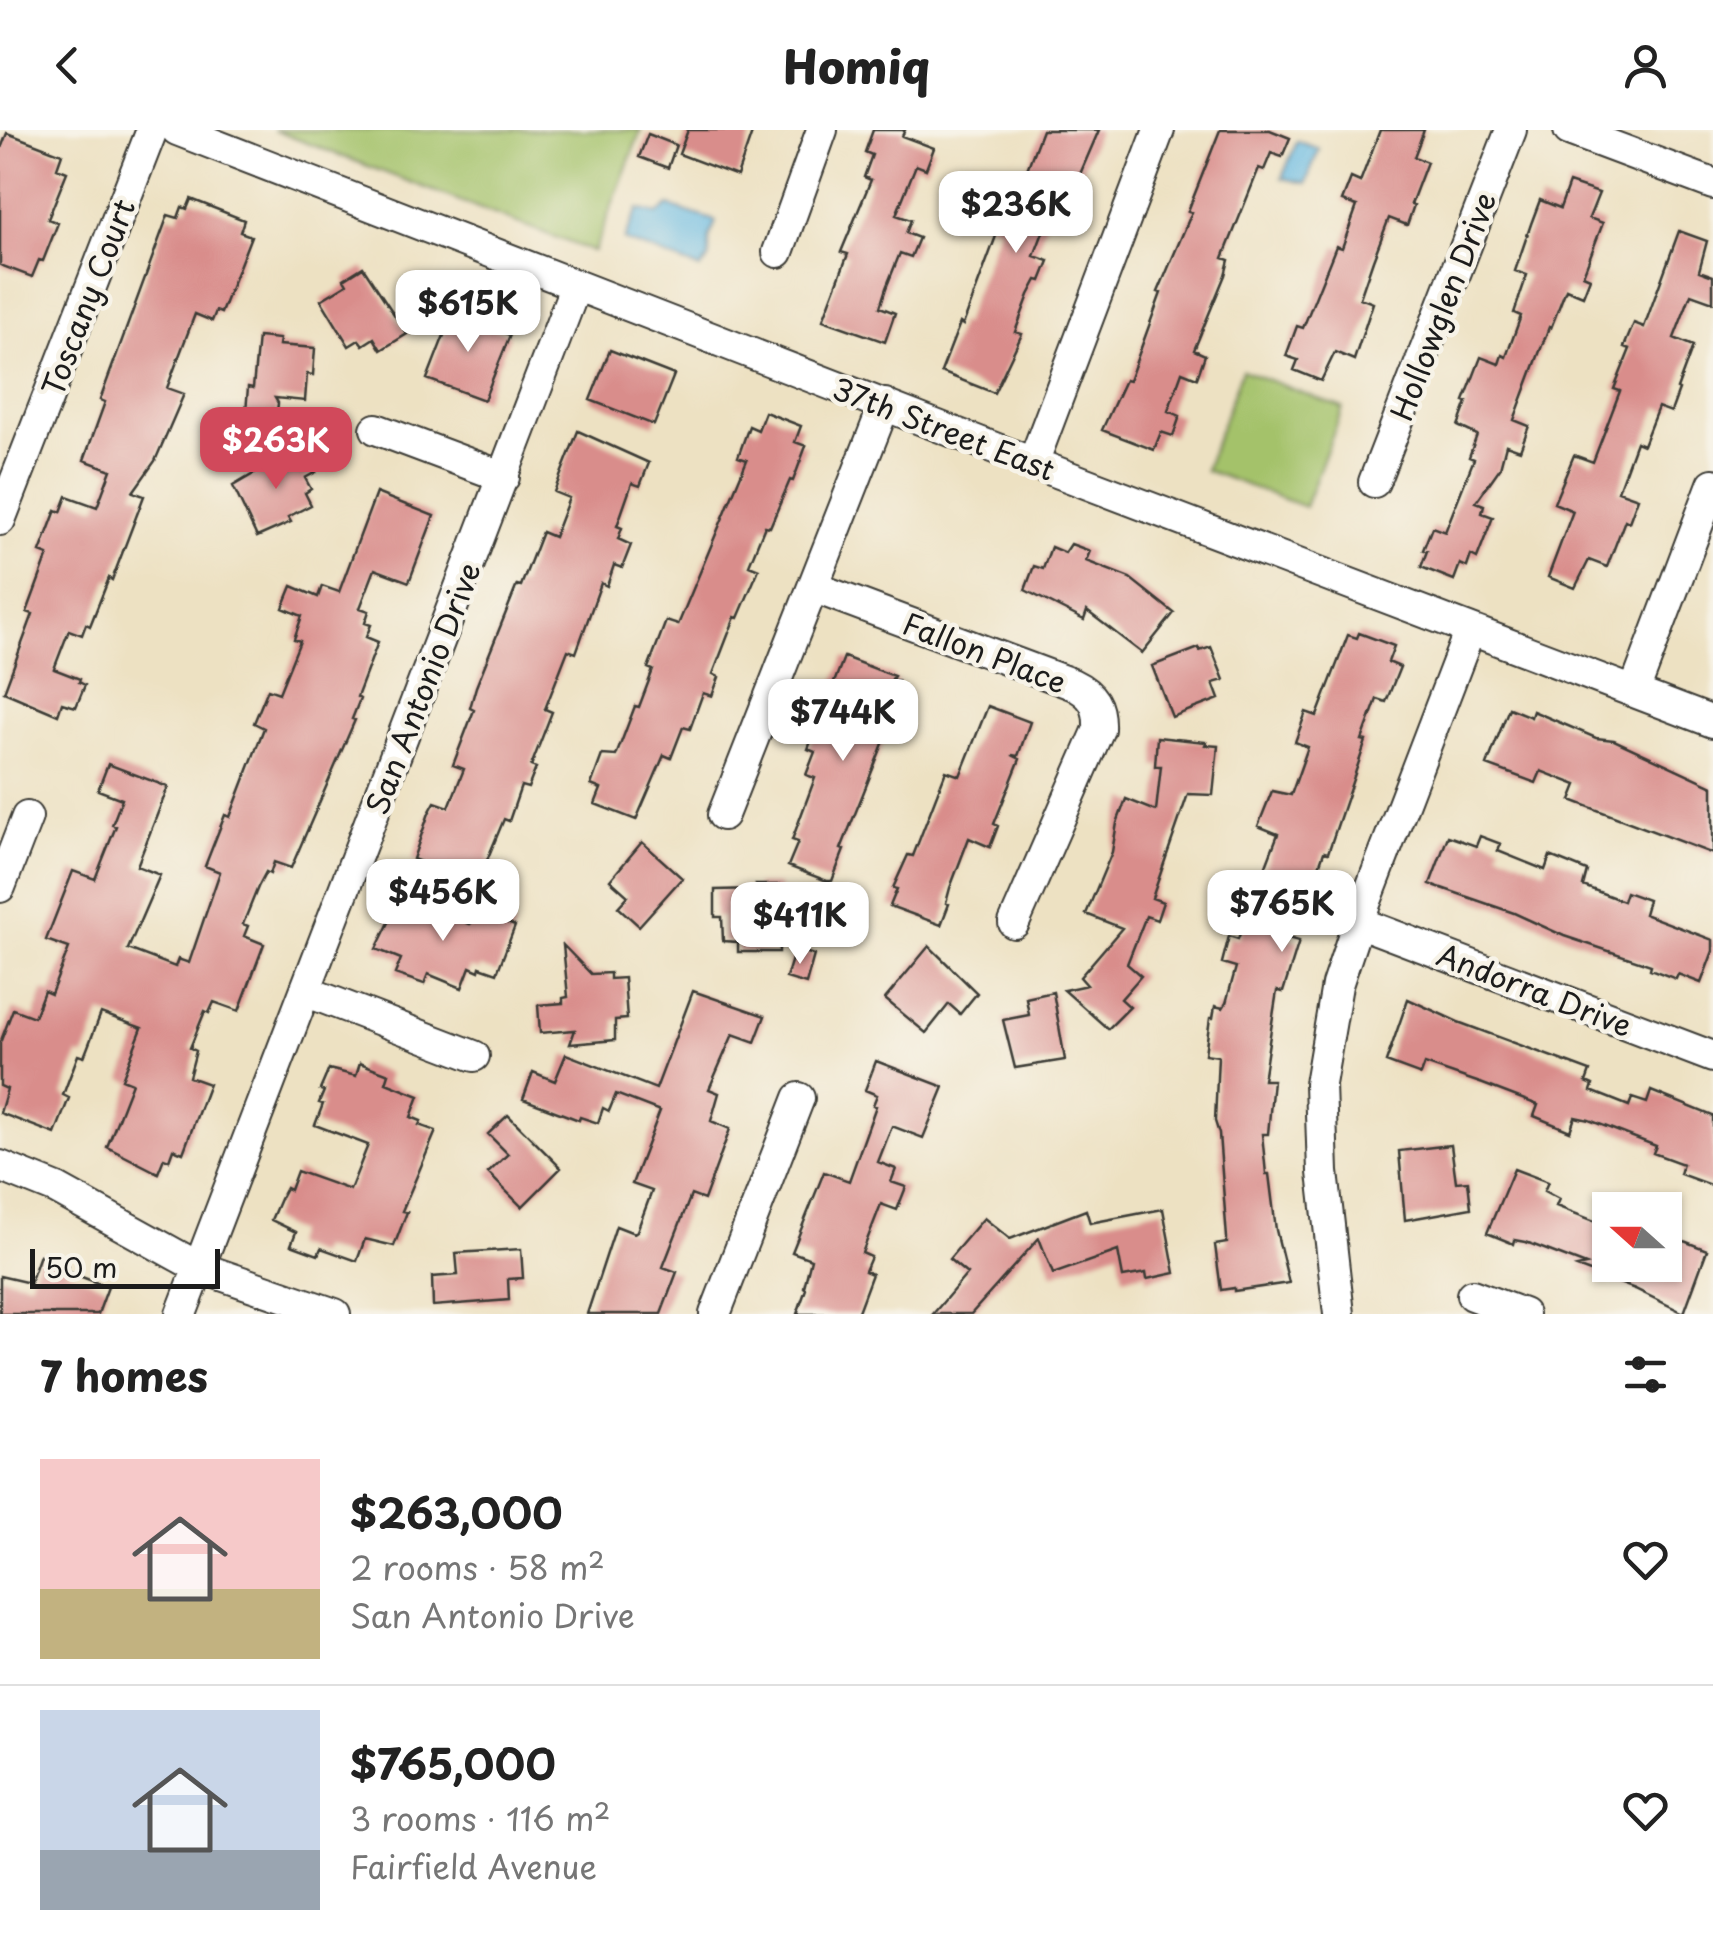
<!DOCTYPE html>
<html lang="en">
<head>
<meta charset="utf-8">
<style>
	:root { --surface:#fff; --page:#f6f6f6; --text:#222; --muted:#767676; --line:#e0e0e0; --accent:#d1495b }
	body { margin:0; font-family:"Playpen Sans",sans-serif; background:var(--page); color:var(--text); height:100vh; display:flex; flex-direction:column; font-size:38px; white-space:nowrap }
	* { box-sizing:border-box; margin:0 }
	p { font-size:32px; color:var(--muted) }
	.icon { flex:none; width:55px; height:55px; fill:none; stroke:currentColor; stroke-width:2; stroke-linecap:round; stroke-linejoin:round }
	.map { position:relative; height:1184px; overflow:hidden }
	.side { display:flex; flex-direction:column; background:var(--surface); flex:1 }
	.side>* { flex:none }
	.needle { width:65px; rotate:291deg }
	.buttons { position:absolute; left:1592px; top:1062px; display:grid; gap:20px }
	.buttons a { display:grid; place-items:center; width:90px; height:90px; border-radius:0px; background:var(--surface); box-shadow:0 2px 8px #0004; font-size:50px }
	.scale { position:absolute; left:30px; bottom:25px; width:190px; box-sizing:border-box; padding-left:10px; border:5px solid #1c1c1c; border-top:0; font-size:28px; line-height:35px; white-space:nowrap; color:#1c1c1c; -webkit-text-stroke:8px #f7f3e8; paint-order:stroke }
	.price { position:absolute; translate:-50% -85px; padding:0 22px; border-radius:20px; background:#fff; color:#222; font-size:32px; line-height:65px; filter:drop-shadow(0 2px 5px #0008) }
	.price::after { content:''; position:absolute; left:50%; top:60px; width:30px; height:22px; margin-left:-15px; background:inherit; clip-path:polygon(0 0,100% 0,50% 100%) }
	.price.selected { background:var(--accent); color:#fff }
	ul { padding:0; list-style:none }
	li { display:flex; align-items:center; gap:30px; height:250px; padding:0 40px }
	li+li { border-top:2px solid var(--line) }
	li span { display:grid; place-items:center; flex:none; width:280px; height:200px; border-radius:0px; color:#555 }
	li>.icon { margin-inline-start:auto }
	span .icon { width:120px; height:120px; fill:#fffc; stroke-width:1 }
	li b { font-size:42px }
	h2 { display:flex; justify-content:space-between; align-items:center; height:120px; padding:0 40px; font-size:42px }
	header { display:flex; justify-content:space-between; align-items:center; height:130px; padding:0 40px; background:var(--surface); font-size:45px; font-weight:800 }
	.map>svg:first-child { display:block }
	.green { fill:#a4c26a; stroke:#606f43; stroke-width:2.5 }
	.water { fill:#66b9e1; stroke:#416a7e; stroke-width:2.5 }
	.building { fill:#d98d8b }
	.lines { fill:none; stroke-linecap:round; stroke-linejoin:round }
	.minor-casing { stroke:#3b3a35; stroke-width:34 }
	.minor { stroke:#fff; stroke-width:30 }
	.labels { text-anchor:middle; dominant-baseline:central; stroke-width:9; stroke-linejoin:round; paint-order:stroke }
	.street-label { font-size:30px; fill:#1c1c1c; stroke:#f7f3e8 }
</style>
</head>
<body>
<header><svg class="icon" aria-label="back" viewBox="0 0 24 24"><path d="M15 5l-7 7 7 7"/></svg>Homiq<svg class="icon" aria-label="person" viewBox="0 0 24 24"><circle cx="12" cy="8" r="4"/><path d="M4 21q1-7 8-7t8 7"/></svg></header>
<div class="map">
<svg width="1713" height="1184" viewBox="0 0 1713 1184">
	<rect width="100%" height="100%" fill="#f7f3e8"/>
	<filter id="ink" filterUnits="userSpaceOnUse"><feTurbulence type="fractalNoise" baseFrequency=".01" numOctaves="2"/><feDisplacementMap in="SourceGraphic" scale="20" xChannelSelector="R" yChannelSelector="G"/><feConvolveMatrix kernelMatrix="1 2 1 2 8 2 1 2 1" color-interpolation-filters="sRGB"/></filter>
	<filter id="wash" filterUnits="userSpaceOnUse"><feTurbulence type="fractalNoise" baseFrequency=".0048" numOctaves="4" result="noise"/><feDisplacementMap in="SourceGraphic" scale="40" xChannelSelector="R" yChannelSelector="G"/><feGaussianBlur stdDeviation="2.25" result="paint"/><feColorMatrix in="noise" values="0 0 0 0 0 0 0 0 0 0 0 0 0 0 0 0 0 1.4 0 .05"/><feComposite in="paint" operator="in"/></filter>
	<g filter="url(#wash)">
		<rect width="100%" height="100%" fill="#ede1c2"/>
		<!-- green -->
		<path class="green" d="M273,0H641L594,122Z
			M1242,240L1343,278L1305,377L1205,340Z"/>
		<!-- water -->
		<path class="water" d="M1297,11L1319,19L1306,53L1282,48Z
			M669,76L716,91L709,109V129L700,139L624,110L638,79L657,84Z"/>
		<g id="blocks">
			<!-- building -->
			<path class="building" d="M688,0H753L737,46L679,24Z
				M873,0H905L902,6L934,18L926,39L916,35L896,85L911,90L906,103L919,108L911,127L900,123L886,158L880,177L895,183L885,212L823,190L848,124L841,122L871,50L864,47L872,25L865,22Z
				M1042,0H1099L1059,93L1048,89L1034,126L1049,131L1041,151L1037,150L1029,165L1015,202L1022,204L994,263L941,242L960,193L963,195L999,98L977,89L990,56L1003,61L1010,45L1023,50Z
				M1220,0H1270L1290,8L1282,27L1271,23L1264,40L1259,38L1223,128L1229,130L1225,145L1194,220L1205,225L1197,248L1182,242L1168,281L1180,286L1173,306L1161,302L1154,320L1102,300L1125,250L1129,251L1161,163L1158,162L1192,82L1188,81Z
				M1380,0H1424L1414,27L1427,32L1411,74L1414,75L1407,95L1389,88L1373,130L1360,168L1373,173L1354,230L1335,222L1321,251L1294,240L1298,230L1286,226L1297,196L1303,198L1336,116L1342,118L1357,76L1342,71L1351,48L1360,52Z
				M7,3L62,24L57,38L67,42L48,89L58,93L43,131L39,130L32,147L0,135V21Z
				M648,4L676,15L668,38L639,27Z
				M1569,53L1599,63L1589,88L1603,93L1583,145L1590,148L1583,166L1566,159L1551,198L1549,197L1514,290L1529,296L1520,320L1506,315L1500,338L1476,372L1484,375L1482,383L1493,387L1477,428L1471,425L1467,437L1460,434L1454,450L1421,437L1427,421L1423,420L1432,397L1445,402L1474,329L1469,327L1477,305L1458,296L1467,272L1464,271L1481,227L1499,234L1502,225L1506,227L1521,186L1514,183L1527,145L1515,141L1531,94L1540,70L1560,78Z
				M191,69L244,90L240,102L251,106L221,183L216,181L212,191L195,184L167,258L184,264L155,331L133,362L144,366L112,450L109,448L90,496L86,494L82,505L69,500L54,539L80,549L79,552L85,555L76,577L62,573L58,585L4,562L33,484L27,482L48,425L40,422L56,380L61,382L67,366L97,377L111,340L84,330L105,272L100,270L168,85L178,88L182,77L187,79Z
				M1679,101L1707,111L1699,141L1713,146V172L1691,164L1674,208L1693,216L1677,259L1679,260L1671,282L1658,277L1643,315L1636,312L1618,361L1638,368L1629,392L1625,390L1607,437L1589,430L1575,458L1548,447L1573,381L1554,373L1574,325L1593,332L1620,261L1614,259L1630,219L1624,217L1634,193L1644,197Z
				M363,137L407,204L381,220L374,208L363,215L359,210L349,216L321,170L347,154L344,149Z
				M455,177L478,186L476,192L510,205L484,270L427,249Z
				M258,207L280,209L279,215L315,218L313,245L307,244L305,271L275,268L278,273L275,299L245,295L248,257L253,258Z
				M610,220L674,245L654,295L590,270Z
				M765,282L801,296L795,312L806,316L793,351L790,350L770,397L765,396L749,435L759,439L738,488L735,487L713,544L719,547L712,566L703,563L690,599L683,597L671,628L664,625L636,690L595,674L601,659L591,655L602,625L616,626L635,576L639,577L653,540L648,538L666,491L678,495L747,330L738,327L749,296L758,300Z
				M578,301L649,333L640,356L632,353L617,396L622,398L618,409L631,415L622,438L614,435L607,456L601,453L576,523L568,520L545,579L552,582L531,636L536,638L528,658L521,656L509,691L504,689L487,730L494,733L484,758L413,729L429,683L435,672L449,677L464,639L453,635L474,580L470,578L476,557L517,455L521,456L542,402L554,407L569,368L554,362Z
				M301,316L316,342L305,348L311,359L305,363L311,375L288,387L291,392L257,407L233,356Z
				M376,363L434,386L409,452L375,439L360,478L369,481L365,493L371,495L366,507L378,512L357,567L360,569L352,589L355,590L291,738L274,732L270,744L266,742L258,757L243,794L248,796L244,806L264,814L239,881L214,872L209,883L205,881L190,918L196,921L189,947L209,954L183,1023L173,1019L169,1030L164,1028L158,1043L107,1017L132,953L122,949L142,898L101,883L84,927L78,925L63,965L69,968L55,1004L0,983L7,959L0,956V913L13,879L34,887L44,861L51,864L69,818L46,810L73,741L95,749L116,696L112,695L122,669L98,660L108,634L168,657L137,736L160,745L128,819L175,837L178,829L189,833L220,742L205,736L225,685L230,687L264,598L254,593L268,559L279,563L300,511L294,509L302,486L283,478L292,456L318,467L322,456L339,462Z
				M1071,414L1090,421L1086,431L1130,448L1174,483L1142,523L1087,481L1084,490L1025,460L1034,436L1043,439L1051,417L1065,423Z
				M1359,503L1394,516L1388,532L1400,537L1386,572L1377,569L1362,610L1366,611L1328,723L1324,722L1307,771L1299,768L1288,808L1299,811L1283,862L1277,861L1263,950H1273L1268,1004H1262L1266,1044H1269L1276,1100L1289,1153L1234,1161V1158L1221,1160L1215,1115L1227,1113V1108L1219,1004L1215,991L1218,926L1205,924L1210,888H1213L1215,876L1223,878L1226,873L1236,837L1222,833L1229,806L1238,809L1278,704L1258,696L1272,661L1291,665L1308,617L1295,612L1306,582L1317,586L1348,505L1357,508Z
				M1211,517L1224,550L1213,553L1219,569L1172,587L1152,536L1199,518L1200,521Z
				M844,527L894,546L892,549L898,551L892,568L900,571L841,719L844,720L832,751H827L788,736L798,712L792,710L815,648L806,645L815,622L808,619Z
				M988,576L1030,592L1018,626L1012,625L1020,629L994,694L998,696L990,717L969,708L950,758L946,773L949,774L941,795L890,776L897,759L893,758L908,725L913,726L946,641L960,646Z
				M1509,578L1531,587L1533,581L1596,608L1614,610L1713,656V724L1571,670L1577,655L1541,641L1536,653L1487,635Z
				M1157,607L1206,612L1205,615L1218,616L1213,665L1188,664L1152,768L1163,772L1157,790L1146,786L1127,834L1141,846L1121,869L1130,877L1108,899L1064,860L1087,855L1080,847L1122,798L1086,784L1112,722L1117,693L1126,669L1156,681L1161,636H1155Z
				M1448,706L1476,716L1480,706L1501,714L1498,721L1545,740L1550,726L1587,741L1583,756L1623,771L1626,762L1648,770L1644,784L1713,810V821L1701,853L1678,844L1676,849L1650,839L1651,835L1564,806L1514,783L1430,754Z
				M642,712L682,748L639,796L618,777L628,766L610,750Z
				M756,755H779V822H738V812L723,811L722,787H715V760L757,759Z
				M401,768L470,794L481,783L515,796L497,843L480,837L479,841L470,837L462,858L428,844L424,854L395,844L401,829L376,819Z
				M563,815L591,844L610,843V849L624,848L627,889L615,890V910L570,914L575,900L540,903L538,875L563,873V868L568,867Z
				M929,816L977,863L960,884L949,874L926,903L885,869Z
				M795,819L814,825L806,854L786,848Z
				M693,861L765,886L755,912L733,904L709,959L719,963L711,991L730,999L704,1070L691,1065L663,1137L677,1142L661,1184H587L616,1096L634,1103L637,1101L652,1061L632,1054L660,981L616,964L609,981L603,978L598,993L580,987L579,990L523,969L533,942L555,951L566,924L656,959Z
				M1053,862L1065,930L1015,938L1003,890L1029,885L1026,868Z
				M1408,869L1458,892L1590,941L1586,952L1593,955L1591,961L1629,976L1632,968L1647,973L1651,961L1713,986V1056L1680,1044L1683,1034L1653,1023L1656,1016L1589,990L1575,987L1570,1001L1534,986L1538,975L1483,954L1425,934L1421,945L1386,932Z
				M876,931L944,957L923,1008L892,996L878,1032L896,1039L891,1052L906,1057L897,1080L881,1074L862,1123L871,1127L865,1141L872,1144L857,1184H797L806,1159L804,1157L811,1129L792,1122L824,1042L849,1051L876,976L873,975L877,965L865,960Z
				M360,933L389,944L386,953L419,966L411,987L421,991L419,995L436,1001L402,1081L407,1082L394,1116L365,1109L357,1131L321,1118L318,1125L291,1115L296,1102L271,1090L280,1069L286,1058L290,1060L297,1041L350,1060L368,1015L315,995L323,974L319,973L324,961L320,960L329,939L356,946Z
				M508,985L561,1038L522,1077L488,1043L508,1024L488,1004Z
				M1451,1015L1456,1052L1468,1051L1471,1078L1405,1090L1399,1021Z
				M1514,1039L1548,1052L1544,1061L1559,1069L1556,1076L1610,1097V1135H1665V1123L1671,1106L1707,1120L1684,1183L1635,1159L1577,1137L1586,1135L1526,1112L1515,1110L1514,1114L1487,1103Z
				M1163,1079L1175,1143L1147,1149L1146,1143L1123,1147L1118,1121L1053,1144L1039,1108L971,1184H933L967,1144L949,1129L984,1088L1010,1109L1086,1080L1090,1093Z
				M521,1119L523,1148L508,1149L509,1170L433,1176L432,1147L458,1145L456,1123Z
				M40,1125L68,1136L66,1141L108,1157L98,1184H0V1146L30,1153Z"/>
		</g>
	</g>
	<g filter="url(#ink)">
		<use href="#blocks" fill-opacity="0" stroke="#3b3a35" stroke-width="2.5"/>
		<g class="lines">
			<defs>
				<path id="minor" d="M177,0L1033,333L1713,592
					M1569,0L1713,54
					M778,122L822,0
					M376,299L504,347
					M1033,333L1159,0
					M1374,352L1511,0
					M0,390L152,0
					M813,457L1072,554C1093,564 1100,576 1099,599L1014,793
					M1634,562L1713,354
					M723,685L885,274
					M0,757L27,687
					M1358,792L1713,927
					M305,861L474,926
					M0,1036L57,1059L198,1137L335,1184
					M1472,1165L1523,1184
					M181,1184L576,155
					M715,1184L799,968
					M1339,1184L1323,1042L1320,954L1337,855L1358,792L1470,500"/>
			</defs>
			<!-- minor casing -->
			<use href="#minor" class="minor-casing"/>
			<!-- minor -->
			<use href="#minor" class="minor"/>
		</g>
	</g>
	<g class="labels">
		<!-- street labels -->
		<g class="street-label">
			<text transform="translate(87 167) rotate(-69)">Toscany Court</text>
			<text transform="translate(1442 176) rotate(-69)">Hollowglen Drive</text>
			<text transform="translate(944 298) rotate(21)">37th Street East</text>
			<text transform="translate(985 522) rotate(21)">Fallon Place</text>
			<text transform="translate(422 558) rotate(-69)">San Antonio Drive</text>
			<text transform="translate(1535 859) rotate(21)">Andorra Drive</text>
		</g>
	</g>
</svg>
<div class="buttons">
<a><svg class="needle" viewBox="-14 -14 28 28"><path d="M0-13l5 13h-10z" fill="#e53935"/><path d="M0 13l5-13h-10z" fill="#767676"/></svg></a>
</div>
<div class="scale">50 m</div>
<b class="price" style="left:1016px;top:126px">$236K</b>
<b class="price" style="left:468px;top:225px">$615K</b>
<b class="price selected" style="left:276px;top:362px">$263K</b>
<b class="price" style="left:843px;top:634px">$744K</b>
<b class="price" style="left:443px;top:814px">$456K</b>
<b class="price" style="left:1282px;top:825px">$765K</b>
<b class="price" style="left:800px;top:837px">$411K</b>
</div>
<section class="side">
<h2>7 homes<svg class="icon" aria-label="filters" viewBox="0 0 24 24"><path d="M4 7h16M4 17h16"/><circle cx="9" cy="7" r="2"/><circle cx="15" cy="17" r="2"/></svg></h2>
<ul>
<li><span style="background:linear-gradient(#f6c9c9 65%,#c2b280 0)"><svg class="icon" aria-label="home" viewBox="0 0 24 24"><path d="M3 11l9-7 9 7M6 9v11h12V9"/></svg></span><div><b>$263,000</b><p>2 rooms · 58 m²</p><p>San Antonio Drive</p></div><svg class="icon" aria-label="heart" viewBox="0 0 24 24"><path d="M12 20l-8-8c-3-5 5-10 8-4 3-6 11-1 8 4z"/></svg></li>
<li><span style="background:linear-gradient(#c9d6e8 70%,#9aa5b1 0)"><svg class="icon" aria-label="home" viewBox="0 0 24 24"><path d="M3 11l9-7 9 7M6 9v11h12V9"/></svg></span><div><b>$765,000</b><p>3 rooms · 116 m²</p><p>Fairfield Avenue</p></div><svg class="icon" aria-label="heart" viewBox="0 0 24 24"><path d="M12 20l-8-8c-3-5 5-10 8-4 3-6 11-1 8 4z"/></svg></li>
</ul>
</section>
</body>
</html>
